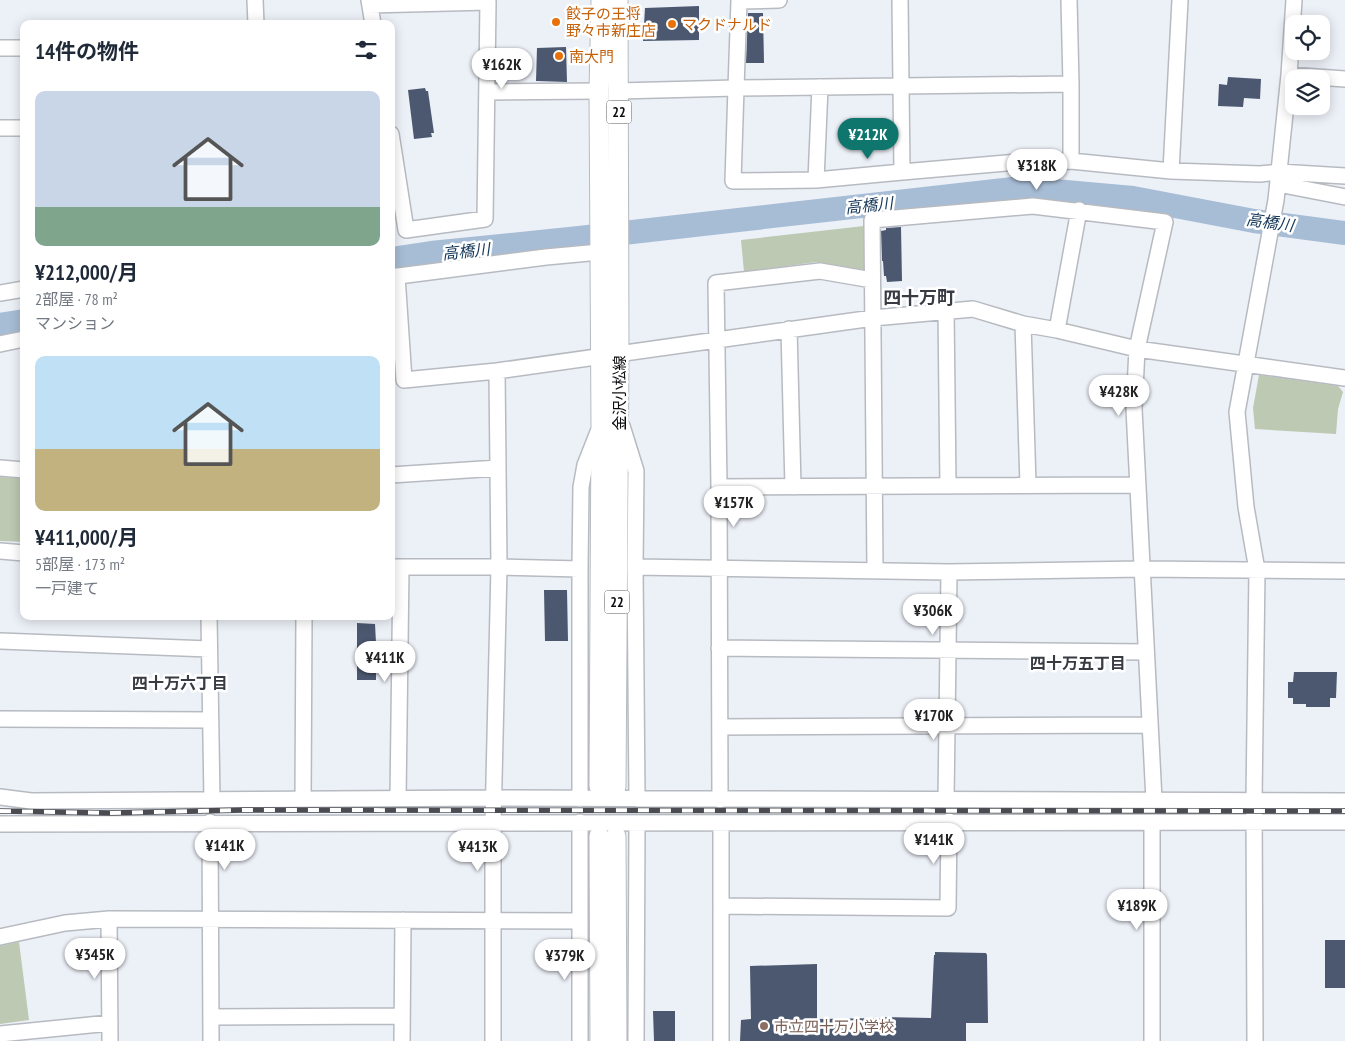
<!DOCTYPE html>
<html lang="ja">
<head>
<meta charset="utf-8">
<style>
	:root { --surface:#fff; --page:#f2f2f3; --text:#1f2937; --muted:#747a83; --accent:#0f766e }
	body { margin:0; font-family:"PT Sans Narrow","Noto Sans JP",sans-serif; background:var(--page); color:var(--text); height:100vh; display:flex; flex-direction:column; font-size:19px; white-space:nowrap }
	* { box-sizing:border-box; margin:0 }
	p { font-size:16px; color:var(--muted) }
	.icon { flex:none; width:28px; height:28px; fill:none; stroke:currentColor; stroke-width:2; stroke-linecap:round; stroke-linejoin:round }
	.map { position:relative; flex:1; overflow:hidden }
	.details { position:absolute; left:20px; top:20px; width:375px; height:600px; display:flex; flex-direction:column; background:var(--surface); border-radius:10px; box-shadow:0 2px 12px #0003 }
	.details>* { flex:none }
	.tools { position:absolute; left:1285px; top:15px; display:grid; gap:10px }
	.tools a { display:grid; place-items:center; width:45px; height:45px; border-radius:10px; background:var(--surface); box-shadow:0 2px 12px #0003; font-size:25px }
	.price { position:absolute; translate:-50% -42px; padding:0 11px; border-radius:18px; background:#fff; color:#222; font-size:16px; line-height:32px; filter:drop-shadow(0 1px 2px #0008) }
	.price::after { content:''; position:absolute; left:50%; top:30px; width:15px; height:11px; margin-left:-8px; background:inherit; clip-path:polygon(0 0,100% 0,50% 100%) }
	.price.active { background:var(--accent); color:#fff }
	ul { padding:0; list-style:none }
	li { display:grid; align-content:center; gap:10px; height:265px; padding:0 15px }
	li span { display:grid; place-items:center; height:155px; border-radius:10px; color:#555 }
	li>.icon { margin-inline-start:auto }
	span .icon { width:90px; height:90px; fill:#fffc; stroke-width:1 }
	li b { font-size:21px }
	h2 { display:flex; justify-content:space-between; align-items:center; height:60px; padding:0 15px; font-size:21px }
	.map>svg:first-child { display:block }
	.green { fill:#bdc9b2 }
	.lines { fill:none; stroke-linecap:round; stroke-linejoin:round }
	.river { stroke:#a7bdd5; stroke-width:24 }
	.building { fill:#4b586f }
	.major-tunnel { stroke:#caced4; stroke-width:19; stroke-dasharray:19 9; stroke-linecap:butt }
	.minor-casing { stroke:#b7bbc1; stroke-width:18 }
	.major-casing { stroke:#b7bbc1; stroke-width:21 }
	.minor { stroke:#fff; stroke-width:15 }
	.major { stroke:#fff; stroke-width:19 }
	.rail-casing { stroke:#4b4c51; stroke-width:5.5 }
	.rail { stroke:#fff; stroke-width:4; stroke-dasharray:11; stroke-linecap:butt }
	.food-dot { fill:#e8710a; stroke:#fff; stroke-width:2 }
	.education-dot { fill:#8d6e63; stroke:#fff; stroke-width:2 }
	.labels { text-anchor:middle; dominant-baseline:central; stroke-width:5; stroke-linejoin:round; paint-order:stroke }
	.shield { fill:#fff; stroke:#555658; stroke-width:1 }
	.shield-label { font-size:14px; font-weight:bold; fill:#0c0d10 }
	.food-label { font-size:15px; fill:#c56008; stroke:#fff; text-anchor:start }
	.street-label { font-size:15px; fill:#0c0d10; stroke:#fff }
	.education-label { font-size:15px; fill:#785e54; stroke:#fff; text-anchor:start }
	.water-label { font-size:16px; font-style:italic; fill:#153758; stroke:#fff }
	.neighbourhood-label { font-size:16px; font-weight:bold; fill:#383b41; stroke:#fff }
	.quarter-label { font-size:18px; font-weight:bold; fill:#383b41; stroke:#fff }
</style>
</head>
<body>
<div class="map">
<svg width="1345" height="1041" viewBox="0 0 1345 1041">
	<rect width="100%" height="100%" fill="#ecf0f7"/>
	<!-- green -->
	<path class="green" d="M864,226V270L816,262L744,272L741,240Z
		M1259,375L1338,386L1343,392L1338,409L1336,434L1255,429L1253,408Z
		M0,477L24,478V542L0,541Z
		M19,942L29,1020L0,1024V946Z"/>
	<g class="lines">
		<!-- river -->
		<path class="river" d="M391,259L431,253L579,238L1021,188L1133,198L1254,221L1345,233
			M0,325L24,321"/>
	</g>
	<!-- building -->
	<path class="building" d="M699,6V40L643,41L645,8Z
		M748,13H763L764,63H746Z
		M566,47L567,82L536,81L537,48Z
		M1228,77L1261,79L1260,99L1244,98L1243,107L1218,106L1219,84L1227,85Z
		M425,88L426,91H428L434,133H431L432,137L414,139L408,90Z
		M901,227L902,281L887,282L886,276H884L883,261H882L881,231L886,230V228Z
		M544,590H567L568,641H545Z
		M357,623L375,624L376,643H383V658L376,659V680H357Z
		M1294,672H1337L1336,698H1330V707H1306V704H1293V698H1288V682H1293Z
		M1325,940H1345V988H1325Z
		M935,952L986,953L987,955L988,1023H966V1041H740L741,1020L751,1019L750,966L817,964V1019L881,1018L882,1017L931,1018L934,955H935Z
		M653,1011H675V1041H654Z"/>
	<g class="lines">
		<!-- major-tunnel -->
		<path class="major-tunnel" d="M599,786V836
			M616,787V836"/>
		<defs>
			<path id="minor" d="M255,0L256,24
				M369,0L373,24
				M779,0L739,1L736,88L901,86L900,0
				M370,5L488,2L485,219L406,230L391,134
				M0,48H24
				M1289,75L1345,79
				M618,91L736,88L733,181L816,180L902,172L901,86L1071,84L1069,0
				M487,92L599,91
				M0,128H24
				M1071,161L1171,171L1180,0
				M1171,171L1260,174L1279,172L1345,176
				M902,172L1018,162L1071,161V84
				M816,180L820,87
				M1278,184L1345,197
				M397,276L404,380L497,371L499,567L580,569L581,487L585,465L598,432
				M391,277L546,257L600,252
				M0,293L24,289
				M946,310L948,486
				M1023,324L1028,485
				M789,329L793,487
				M1057,330L1079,210
				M0,344L24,339
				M497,371L873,318L973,309L1023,324L1057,330L1137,349L1345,378
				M622,426L636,471L635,567
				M0,468L24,470
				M391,475L498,468
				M719,487L1137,485
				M0,551L24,553
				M391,567H499L493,823L1345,822
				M875,571L872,220L1033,206L1165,222L1137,349L1134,409L1154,800
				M209,616L212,800
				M0,641L209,649
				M719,648L1146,652
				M0,719L210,720
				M720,727L1149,725
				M0,797L31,801L493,798L1345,801
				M303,799L304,616
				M398,799L401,567
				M580,799V569
				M637,799L635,567L949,572L1142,569L1345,571
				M720,800L719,487L716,283L820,271L872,280
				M946,800L949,572
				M210,822L211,1041
				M1152,822V1041
				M0,824L493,823V1041
				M721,906L948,908L949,821
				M109,919L110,1041
				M580,921V1041
				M0,937L65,923L109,919L580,921V822
				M211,1017L402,1016
				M0,1034L110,1023
				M402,1041L403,920
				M636,1041L637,823
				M721,1041V823
				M1255,1041L1254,800L1257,570L1246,507L1237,412L1276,200L1289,75L1294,0"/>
			<path id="major" d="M599,786L601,426L599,91L601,0
				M616,787L619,353L618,0
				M599,836L600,1041
				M616,836L617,1041"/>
		</defs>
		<!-- minor casing -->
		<use href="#minor" class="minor-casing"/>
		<!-- major casing -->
		<use href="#major" class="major-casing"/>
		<!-- minor -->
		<use href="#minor" class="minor"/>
		<!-- major -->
		<use href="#major" class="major"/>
		<defs>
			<path id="rail" d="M0,811L109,813L244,810L1345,811"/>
		</defs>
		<!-- rail casing -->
		<use href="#rail" class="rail-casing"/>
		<!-- rail -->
		<use href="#rail" class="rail"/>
	</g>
	<!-- markers -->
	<g class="food-dot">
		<circle cx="556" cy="22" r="5"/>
		<circle cx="672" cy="24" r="5"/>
		<circle cx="559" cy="56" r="5"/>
	</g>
	<circle class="education-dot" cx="764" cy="1026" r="5"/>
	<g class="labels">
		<!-- shield labels -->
		<g class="shield">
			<rect x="606.5" y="100.5" width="25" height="23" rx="4"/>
			<rect x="604.5" y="590.5" width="25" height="23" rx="4"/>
		</g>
		<g class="shield-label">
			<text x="619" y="112">22</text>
			<text x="617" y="602">22</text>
		</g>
		<!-- food labels -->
		<g class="food-label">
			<text x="566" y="13">餃子の王将<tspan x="566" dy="17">野々市新庄店</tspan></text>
			<text x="682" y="24">マクドナルド</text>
			<text x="569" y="56">南大門</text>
		</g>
		<!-- street labels -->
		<g class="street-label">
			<text transform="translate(619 393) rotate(-90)">金沢小松線</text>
		</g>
		<!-- education labels -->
		<g class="education-label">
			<text x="774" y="1026">市立四十万小学校</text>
		</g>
		<!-- water labels -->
		<g class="water-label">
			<text transform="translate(869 205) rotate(-6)">高橋川</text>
			<text transform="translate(1270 222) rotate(8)">高橋川</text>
			<text transform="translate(466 251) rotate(-6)">高橋川</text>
		</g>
		<!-- neighbourhood labels -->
		<g class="neighbourhood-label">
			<text x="1078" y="663">四十万五丁目</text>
			<text x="180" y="683">四十万六丁目</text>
		</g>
		<!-- quarter labels -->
		<g class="quarter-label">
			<text x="919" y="297">四十万町</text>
		</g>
	</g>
</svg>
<div class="tools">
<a><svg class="icon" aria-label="locate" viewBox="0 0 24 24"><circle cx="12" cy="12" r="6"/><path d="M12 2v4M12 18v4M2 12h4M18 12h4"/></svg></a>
<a><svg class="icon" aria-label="layers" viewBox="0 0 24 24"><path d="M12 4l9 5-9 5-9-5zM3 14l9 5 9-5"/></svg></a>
</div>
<b class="price" style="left:502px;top:90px">¥162K</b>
<b class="price active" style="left:868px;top:160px">¥212K</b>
<b class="price" style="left:1037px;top:191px">¥318K</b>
<b class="price" style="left:1119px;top:417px">¥428K</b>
<b class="price" style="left:734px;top:528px">¥157K</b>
<b class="price" style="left:933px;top:636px">¥306K</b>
<b class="price" style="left:385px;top:683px">¥411K</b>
<b class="price" style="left:934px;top:741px">¥170K</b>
<b class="price" style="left:934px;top:865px">¥141K</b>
<b class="price" style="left:225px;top:871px">¥141K</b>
<b class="price" style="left:478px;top:872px">¥413K</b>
<b class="price" style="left:1137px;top:931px">¥189K</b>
<b class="price" style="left:95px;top:980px">¥345K</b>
<b class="price" style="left:565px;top:981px">¥379K</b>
<section class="details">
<h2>14件の物件<svg class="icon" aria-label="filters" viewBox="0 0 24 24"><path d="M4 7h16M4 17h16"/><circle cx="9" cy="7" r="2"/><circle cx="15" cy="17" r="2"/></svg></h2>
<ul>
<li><span style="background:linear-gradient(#c9d6e8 75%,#7fa58c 0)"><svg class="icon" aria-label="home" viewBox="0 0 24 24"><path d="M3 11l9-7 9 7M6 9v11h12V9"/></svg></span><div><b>¥212,000/月</b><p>2部屋 · 78 m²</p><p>マンション</p></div></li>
<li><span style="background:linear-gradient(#bfe0f5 60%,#c2b280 0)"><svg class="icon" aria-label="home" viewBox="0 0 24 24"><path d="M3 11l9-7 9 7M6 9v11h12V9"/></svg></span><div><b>¥411,000/月</b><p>5部屋 · 173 m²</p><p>一戸建て</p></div></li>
</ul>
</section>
</div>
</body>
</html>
